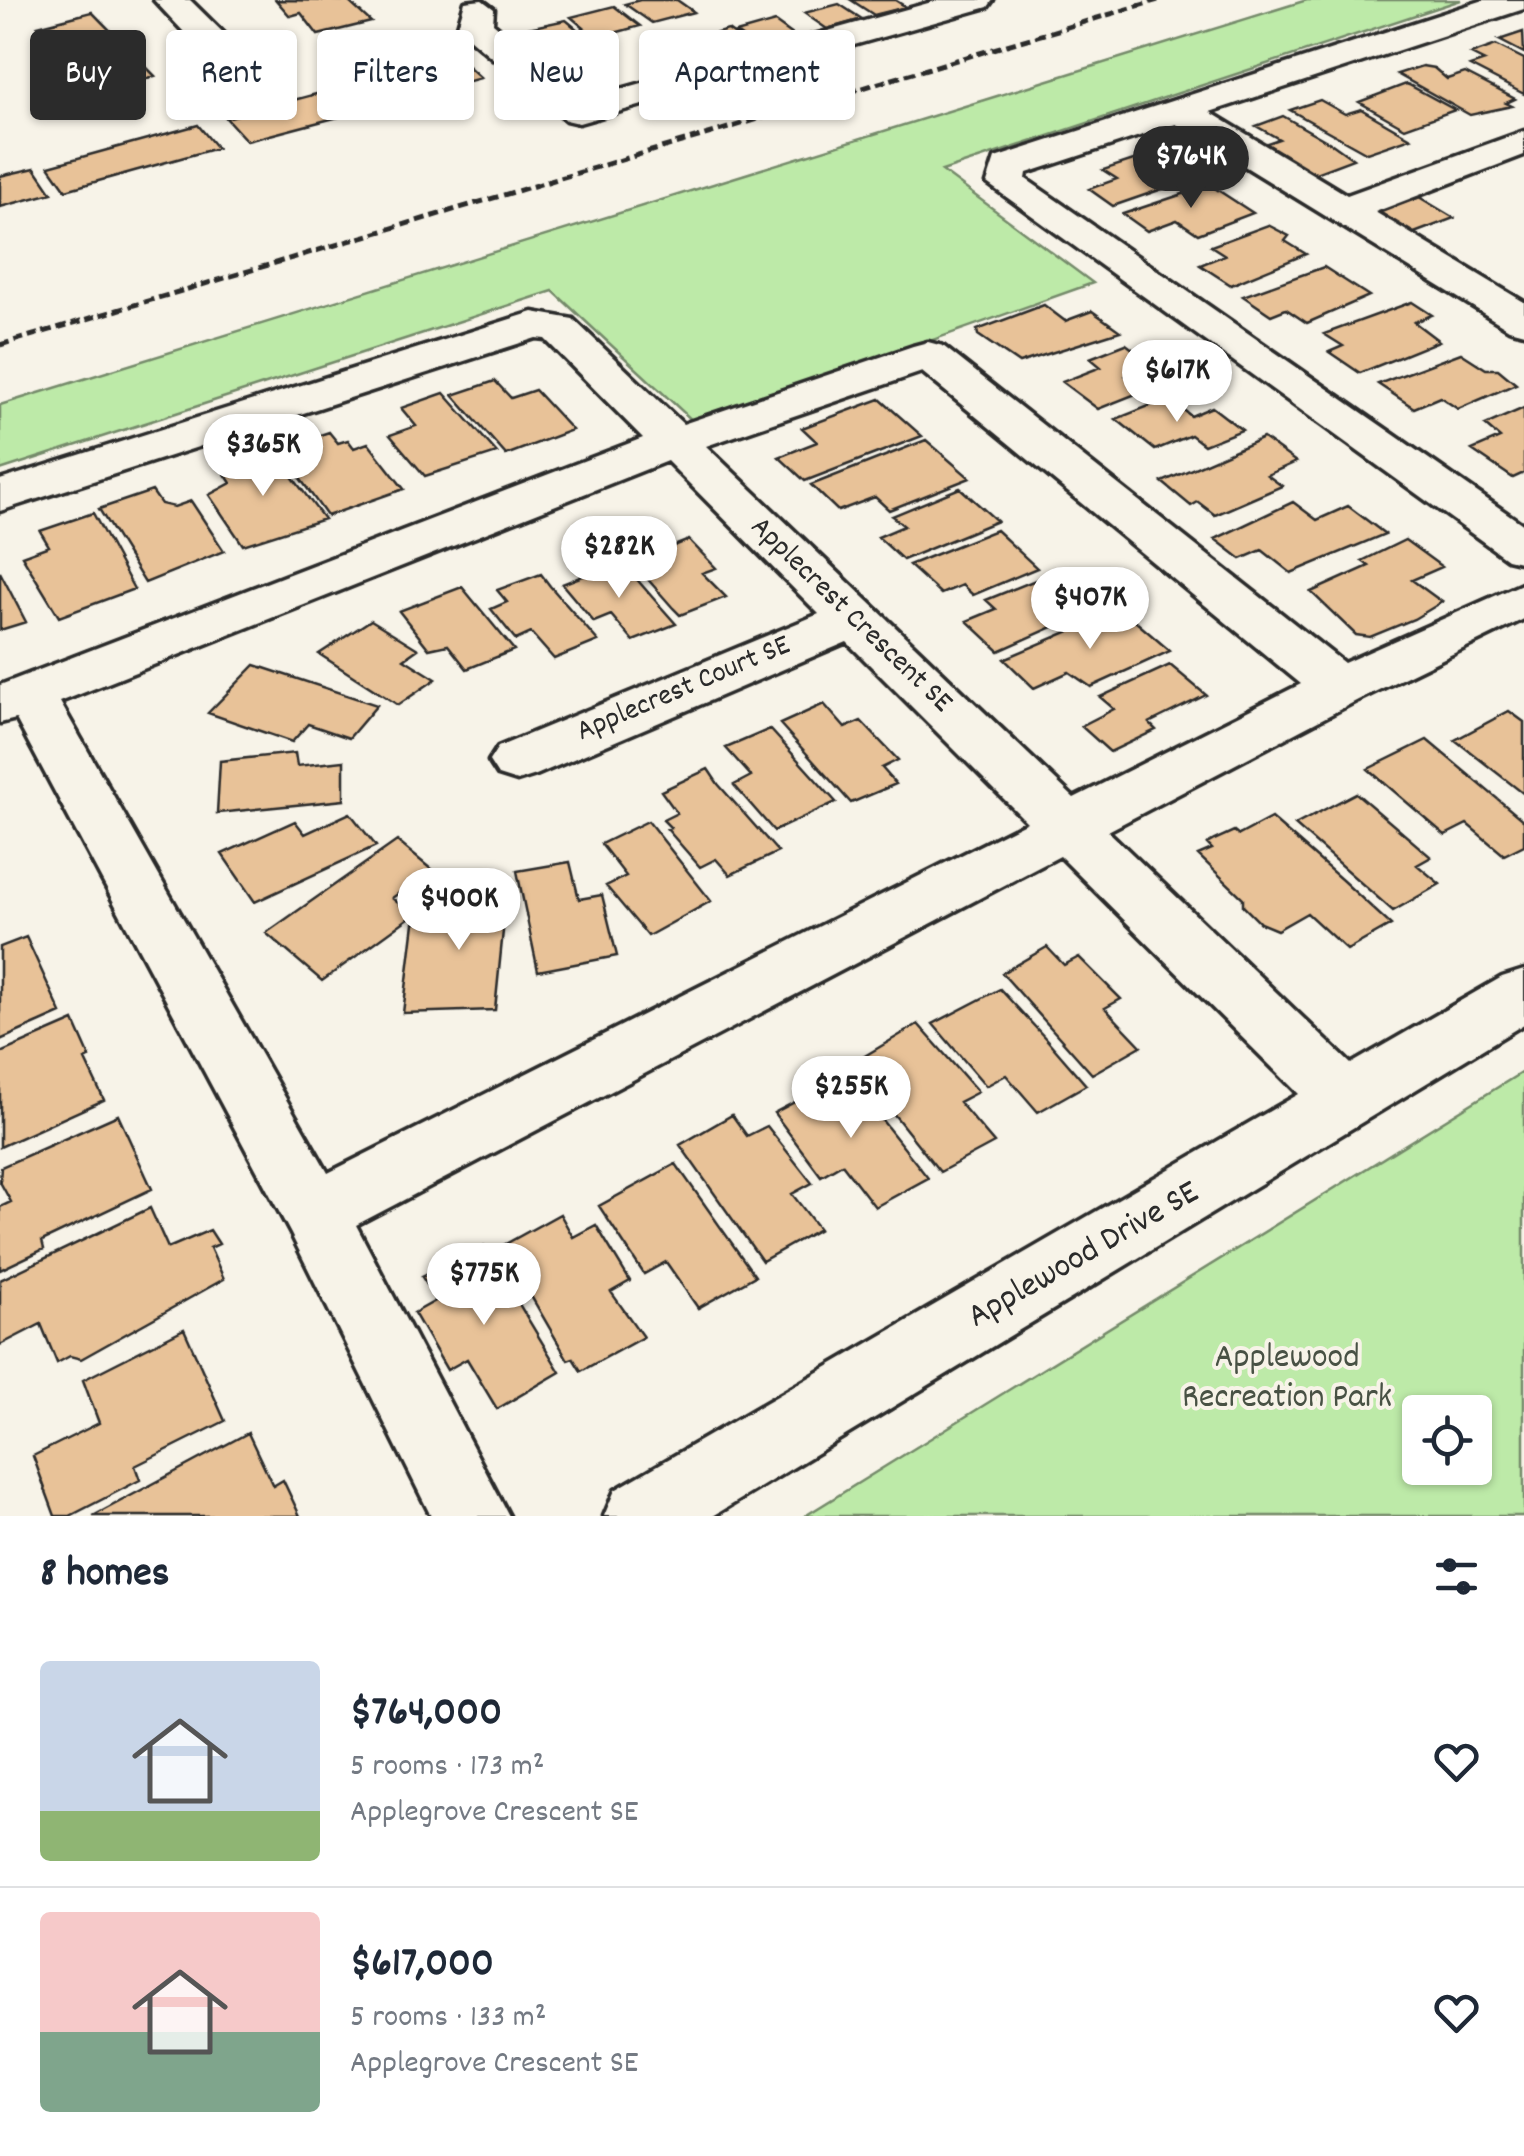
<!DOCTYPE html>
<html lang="en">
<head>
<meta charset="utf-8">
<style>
	:root { --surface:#fff; --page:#f2f2f3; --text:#1f2937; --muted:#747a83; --line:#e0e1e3; --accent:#2b2b2b }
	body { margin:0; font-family:Dekko,sans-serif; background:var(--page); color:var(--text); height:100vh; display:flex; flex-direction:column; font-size:38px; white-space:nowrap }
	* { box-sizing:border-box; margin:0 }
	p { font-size:32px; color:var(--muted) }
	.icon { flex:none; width:55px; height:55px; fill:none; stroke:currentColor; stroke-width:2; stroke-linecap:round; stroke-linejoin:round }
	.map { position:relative; height:1516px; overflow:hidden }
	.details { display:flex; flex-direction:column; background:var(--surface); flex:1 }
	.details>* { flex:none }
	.top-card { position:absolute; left:30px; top:30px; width:1000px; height:90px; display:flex; gap:20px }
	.controls { position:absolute; left:1402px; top:1395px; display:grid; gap:20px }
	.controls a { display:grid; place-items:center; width:90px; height:90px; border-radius:10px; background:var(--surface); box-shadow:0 2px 8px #0004; font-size:50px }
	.price { position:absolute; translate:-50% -85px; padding:0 22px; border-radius:35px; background:#fff; color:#222; font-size:32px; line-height:65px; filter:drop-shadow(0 2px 5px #0008) }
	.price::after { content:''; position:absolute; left:50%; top:60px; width:30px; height:22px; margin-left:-15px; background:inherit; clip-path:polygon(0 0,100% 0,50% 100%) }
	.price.active { background:var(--accent); color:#fff }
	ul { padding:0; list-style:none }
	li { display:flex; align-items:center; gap:30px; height:250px; padding:0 40px }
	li+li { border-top:2px solid var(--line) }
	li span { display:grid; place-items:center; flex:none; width:280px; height:200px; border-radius:10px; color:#555 }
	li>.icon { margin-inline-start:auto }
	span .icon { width:120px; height:120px; fill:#fffc; stroke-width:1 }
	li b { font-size:42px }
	h2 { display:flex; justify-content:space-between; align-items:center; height:120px; padding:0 40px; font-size:42px }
	.pill { padding:0 35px; border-radius:10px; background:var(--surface); box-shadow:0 2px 8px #0004; font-size:35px; line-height:90px }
	.pill.active { background:var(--accent); color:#fff }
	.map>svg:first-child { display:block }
	.green { fill:#bdeaa8; stroke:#748a6a; stroke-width:2.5; fill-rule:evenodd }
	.building { fill:#e8c298; stroke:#2b2b2b; stroke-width:2.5 }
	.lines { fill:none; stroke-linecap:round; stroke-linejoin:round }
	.minor-casing { stroke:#2b2b2b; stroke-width:7 }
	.minor { fill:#f7f3e8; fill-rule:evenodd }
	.rail { stroke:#2b2b2b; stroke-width:5; stroke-dasharray:10 5; stroke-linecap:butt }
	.labels { text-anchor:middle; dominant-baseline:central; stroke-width:8; stroke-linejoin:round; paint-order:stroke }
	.street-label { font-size:30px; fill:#2b2b2b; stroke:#f7f3e8 }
	.near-street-label { font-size:35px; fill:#2b2b2b; stroke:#f7f3e8 }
	.near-park-label { font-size:35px; fill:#485144; stroke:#f7f3e8 }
</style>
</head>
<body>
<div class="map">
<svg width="1524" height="1516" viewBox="0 0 1524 1516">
	<rect width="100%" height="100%" fill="#f7f3e8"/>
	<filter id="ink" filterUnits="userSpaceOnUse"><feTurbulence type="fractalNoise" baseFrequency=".01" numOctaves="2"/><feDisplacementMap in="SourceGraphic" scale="20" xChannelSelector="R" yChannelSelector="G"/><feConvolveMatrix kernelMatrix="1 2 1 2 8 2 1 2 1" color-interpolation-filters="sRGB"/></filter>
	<g filter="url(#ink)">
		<!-- green -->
		<path class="green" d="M1307,0H1461L942,171L1093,283L696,424L553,291L0,470V405Z
			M1524,1071V1516H805ZM1420,1412H1475V1468H1420Z"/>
		<!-- building -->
		<path class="building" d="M276,0L348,1L371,22L318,35L301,13L290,16Z
			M640,0H677L694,12L652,23L625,4Z
			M851,0H895L906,7L874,15Z
			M839,4L862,19L827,29L804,13Z
			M614,6L640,26L596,38L571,17Z
			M92,12L155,76L99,92L38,26Z
			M566,20L591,41L546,53L519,30Z
			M775,22L797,38L758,48L736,33Z
			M728,30L753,48L716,58L691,40Z
			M1523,32L1524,53L1499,40Z
			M1496,45L1524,59V94L1470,66L1485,61L1471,54Z
			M458,57L481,78L372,107L350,86Z
			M1422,66L1434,68L1447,79L1465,73L1515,99L1506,103L1512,106L1470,115L1397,74Z
			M597,70L619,87L584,97L563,79Z
			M1406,84L1409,85L1455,110L1405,128L1359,102Z
			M339,88L361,111L247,141L226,118Z
			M1320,100L1345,114L1361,109L1411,138L1367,153L1290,110Z
			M1283,116L1332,144L1353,159L1313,174L1264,144L1279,139L1256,126Z
			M198,125L217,148L66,190L49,166Z
			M1161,151L1197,177L1113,206L1089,189L1117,179L1103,170Z
			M35,168L52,193L0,207V176Z
			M1210,185L1253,213L1198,234L1177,220L1147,231L1123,214Z
			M1419,197L1454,218L1409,235L1374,214Z
			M1268,225L1289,236L1285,241L1306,254L1231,285L1200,265L1225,255L1211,246Z
			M1324,267L1369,296L1307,323L1286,309L1271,315L1243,296Z
			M1412,302L1432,315L1414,322L1439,341L1360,373L1329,352L1343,346L1324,334Z
			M1044,305L1065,321L1092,311L1120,331L1019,363L978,335L977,330Z
			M1126,344L1154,365L1126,376L1146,390L1098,409L1062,382L1101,367L1090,358Z
			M1461,353L1486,369H1498L1516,384L1458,409L1440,397L1414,408L1378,384Z
			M495,381L511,398L535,390L572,430L506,455L453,395Z
			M444,393L497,453L425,476L390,435L416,426L401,408Z
			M1169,398L1191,416L1212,407L1242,430L1204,445L1191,435L1155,450L1116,419Z
			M880,399L922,436L805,481L779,457L817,442L802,428Z
			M1524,408V473L1513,478L1472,450L1500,438L1485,425Z
			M329,432L338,443L348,440L354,448L368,443L404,489L327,516L279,449Z
			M1263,438L1296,462L1267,475L1282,486L1215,515L1198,502L1191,506L1162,482Z
			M926,440L970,478L889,510L875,497L838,511L811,485Z
			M273,451L324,519L243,545L209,495L231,483L221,468Z
			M960,488L997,521L903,560L878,537L904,526L892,516Z
			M152,491L161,504L174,507L191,501L224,551L145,583L99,509Z
			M1293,502L1317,520L1348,506L1385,534L1291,573L1262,550L1241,559L1215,539Z
			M93,513L134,589L59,617L22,556L49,546L40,531Z
			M996,530L1037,568L973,595L962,585L941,594L909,565Z
			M663,534L674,546L689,540L716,568L702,573L726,597L680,615L673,608L623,551Z
			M1405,540L1442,567L1412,580L1442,602L1414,619L1370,637L1356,635L1311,592L1369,566L1362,561Z
			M621,561L653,598L676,624L633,641L611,615L594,622L562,584Z
			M0,572L26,622L0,630Z
			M541,574L550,586L598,641L554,659L531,633L516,640L491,609L507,602L497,590Z
			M1043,577L1052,585L1067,579L1095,608L999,651L967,621L996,609L986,600Z
			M462,587L514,650L467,669L448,645L429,649L399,611Z
			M1121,609L1170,651L1091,687L1069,672L1034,688L1004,659Z
			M371,620L418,649L404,659L436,679L398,705L319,654Z
			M255,665L377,705L349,738L308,724L292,742L208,713Z
			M1170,665L1206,695L1149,723L1156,730L1110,752L1081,726L1114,709L1100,697Z
			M824,704L845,728L861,721L898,760L882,768L896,784L851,803L780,724Z
			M1509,711L1524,722V794L1455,740Z
			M770,729L836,802L774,831L734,785L751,776L726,748Z
			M1427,740L1524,821V845L1504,855L1467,824L1445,835L1368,769Z
			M295,753L297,766L344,761V800L217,813L220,761Z
			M708,769L718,784L778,852L730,875L716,859L700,867L667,829L671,828L663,820L677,813L661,791Z
			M1356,793L1431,857L1417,865L1440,884L1393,911L1295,825Z
			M350,813L376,846L255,902L222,854L295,821L305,834Z
			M1271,818L1342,880L1391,925L1347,950L1307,913L1277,930L1260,923L1243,906V898L1198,855L1212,849L1207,844L1214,840L1234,831L1239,835Z
			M648,821L711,901L648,936L606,886L626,876L601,844Z
			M397,841L432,870L392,898L413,915L322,981L266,933Z
			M570,862L579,899L602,895L617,956L538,971L517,871Z
			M508,881L495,1010L403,1013L414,923L446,922L450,883Z
			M26,937L61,1013L0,1040V947Z
			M1047,947L1064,965L1079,957L1121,999L1105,1008L1141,1046L1092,1074L1002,973Z
			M1000,989L1048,1041L1086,1085L1038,1112L1006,1075L986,1086L933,1024Z
			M74,1021L90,1057L85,1060L104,1100L0,1147V1053Z
			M918,1024L978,1092L959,1102L994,1143L940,1172L853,1063Z
			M846,1075L928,1178L875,1207L842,1164L821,1176L774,1113Z
			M118,1115L152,1189L42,1241L44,1249L0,1270V1207L11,1202L0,1182L1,1167Z
			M732,1115L747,1136L767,1126L812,1183L792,1194L819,1229L762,1261L680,1145Z
			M676,1164L755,1276L698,1308L666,1262L644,1274L599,1206Z
			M150,1208L168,1248L210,1230L219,1244L210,1248L224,1279L81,1359L70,1356L57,1363L41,1324L0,1345V1280Z
			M560,1214L573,1237L596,1225L630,1281L611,1292L643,1337L581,1371L573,1358L568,1360L502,1246Z
			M484,1246L560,1372L497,1409L467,1359L447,1370L414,1313L437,1300L422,1277Z
			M184,1329L225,1421L135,1466L140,1480L70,1516H55L33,1456L99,1423L83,1380Z
			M248,1433L273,1486L283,1480L300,1516H93Z"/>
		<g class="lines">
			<defs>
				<path id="minor" d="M154,0H190L254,63L259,71L254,79H228Z
					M482,0L494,9L493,23L585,99L939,0H993L988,7L579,123L566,120L463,33L458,26L465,2Z
					M1484,0H1524V9L1210,112L1347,195L1524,131V155L1375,212L1524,302V333L1509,329L1176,124L1027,173L1026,179L1524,525V563L1507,559L987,183L995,158Z
					M533,312L573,319L683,424L913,346L928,342L943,346L1344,663L1524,583V619L1358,700L1108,831L1351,1064L1502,977L1524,970V1024L713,1516H604L615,1490L1299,1094L1060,856L356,1225L509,1516H431L291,1234L16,719L0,723V685L643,438L545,339L536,338L0,511V480ZM922,372L1301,684L1074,798L706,446ZM667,461L819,614L498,747L489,761L498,775L517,781L536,775L847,642L1027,822L328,1173L60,702Z"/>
			</defs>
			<!-- minor casing -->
			<use href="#minor" class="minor-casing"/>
			<!-- minor -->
			<use href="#minor" class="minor"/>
			<!-- rail -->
			<path class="rail" d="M0,345L1158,0"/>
		</g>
	</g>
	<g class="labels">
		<!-- street labels -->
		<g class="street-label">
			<text transform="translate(850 616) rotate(44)">Applecrest Crescent SE</text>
			<text transform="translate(684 690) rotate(-23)">Applecrest Court SE</text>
		</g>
		<!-- near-street labels -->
		<g class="near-street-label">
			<text transform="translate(1084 1256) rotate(-30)">Applewood Drive SE</text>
		</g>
		<!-- near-park labels -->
		<g class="near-park-label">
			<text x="1287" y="1359">Applewood<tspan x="1287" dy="40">Recreation Park</tspan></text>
		</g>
	</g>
</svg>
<div class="controls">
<a><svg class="icon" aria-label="locate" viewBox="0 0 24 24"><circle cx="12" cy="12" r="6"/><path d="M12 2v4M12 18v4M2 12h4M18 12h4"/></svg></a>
</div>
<b class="price active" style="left:1191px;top:211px">$764K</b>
<b class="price" style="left:1177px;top:425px">$617K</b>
<b class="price" style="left:263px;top:499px">$365K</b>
<b class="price" style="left:619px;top:601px">$282K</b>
<b class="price" style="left:1090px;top:652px">$407K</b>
<b class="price" style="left:459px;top:953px">$400K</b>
<b class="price" style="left:851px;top:1141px">$255K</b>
<b class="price" style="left:484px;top:1328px">$775K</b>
<div class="top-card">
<a class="pill active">Buy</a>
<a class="pill">Rent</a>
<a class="pill">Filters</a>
<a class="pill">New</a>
<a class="pill">Apartment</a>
</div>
</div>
<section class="details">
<h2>8 homes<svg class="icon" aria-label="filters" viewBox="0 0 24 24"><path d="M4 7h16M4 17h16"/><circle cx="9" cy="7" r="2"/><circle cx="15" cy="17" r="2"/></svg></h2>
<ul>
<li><span style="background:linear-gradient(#c9d6e8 75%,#8fb573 0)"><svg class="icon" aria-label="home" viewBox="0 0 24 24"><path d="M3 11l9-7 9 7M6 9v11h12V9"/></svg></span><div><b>$764,000</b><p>5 rooms · 173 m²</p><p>Applegrove Crescent SE</p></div><svg class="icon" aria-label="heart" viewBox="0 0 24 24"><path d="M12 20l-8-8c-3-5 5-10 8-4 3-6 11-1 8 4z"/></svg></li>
<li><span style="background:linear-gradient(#f6c9c9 60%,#7fa58c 0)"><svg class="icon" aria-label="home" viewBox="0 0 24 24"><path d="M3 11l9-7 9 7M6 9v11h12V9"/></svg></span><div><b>$617,000</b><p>5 rooms · 133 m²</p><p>Applegrove Crescent SE</p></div><svg class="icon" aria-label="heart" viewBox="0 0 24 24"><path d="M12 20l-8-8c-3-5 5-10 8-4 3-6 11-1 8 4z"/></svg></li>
</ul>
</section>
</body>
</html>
